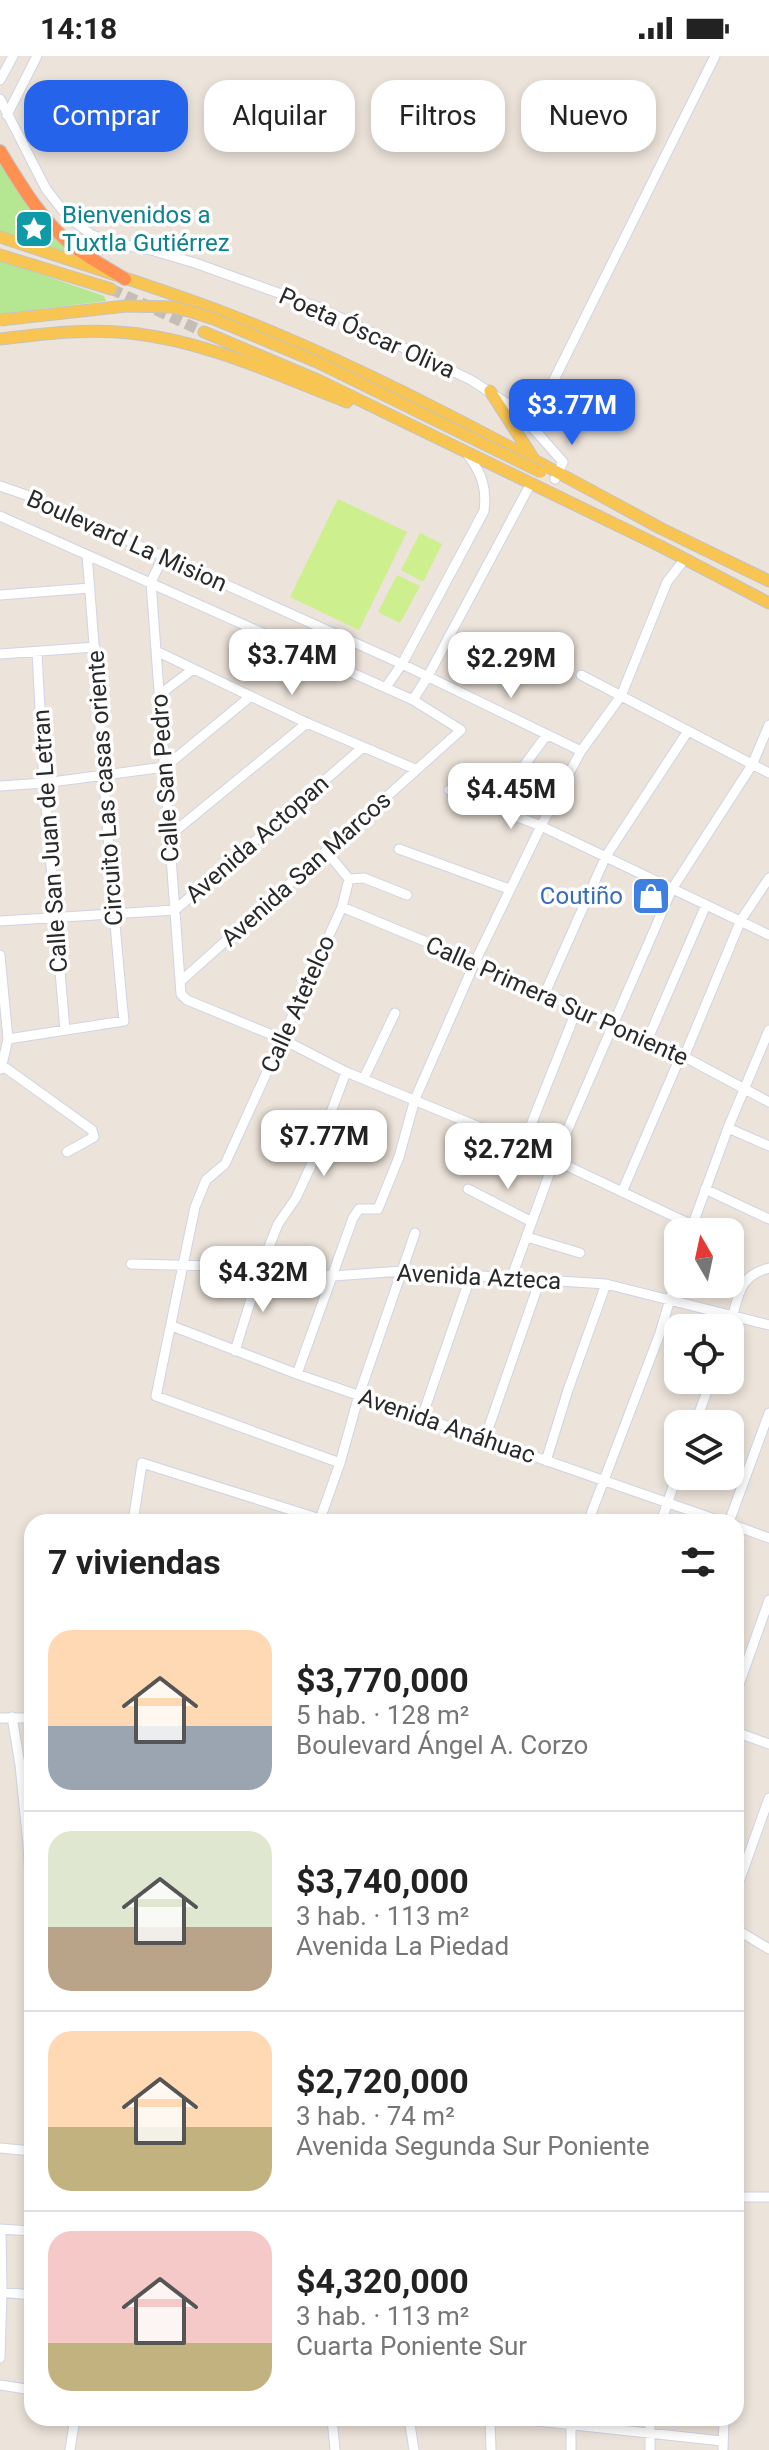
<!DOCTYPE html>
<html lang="es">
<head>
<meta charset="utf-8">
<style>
	:root { --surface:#fff; --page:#f2f2f2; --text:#222; --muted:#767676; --line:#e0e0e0; --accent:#2563eb }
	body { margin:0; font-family:Roboto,sans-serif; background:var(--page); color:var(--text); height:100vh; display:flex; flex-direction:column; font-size:30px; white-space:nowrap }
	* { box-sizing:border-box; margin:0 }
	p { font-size:26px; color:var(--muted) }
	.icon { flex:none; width:44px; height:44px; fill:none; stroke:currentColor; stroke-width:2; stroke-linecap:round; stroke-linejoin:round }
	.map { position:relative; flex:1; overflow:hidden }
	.drawer { position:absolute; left:24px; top:1458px; width:720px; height:912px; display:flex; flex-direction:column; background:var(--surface); border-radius:24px; box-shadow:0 4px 12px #0003 }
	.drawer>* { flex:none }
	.banner { position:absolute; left:24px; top:24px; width:722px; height:72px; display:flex; gap:16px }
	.needle { width:52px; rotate:351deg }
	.fabs { position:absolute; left:664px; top:1162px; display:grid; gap:16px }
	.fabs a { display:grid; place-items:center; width:80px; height:80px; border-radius:16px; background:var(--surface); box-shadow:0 4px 12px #0003; font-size:40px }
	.price { position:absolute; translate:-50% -68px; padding:0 18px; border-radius:16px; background:#fff; color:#222; font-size:26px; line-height:52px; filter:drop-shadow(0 2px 4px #0008) }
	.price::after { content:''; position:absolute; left:50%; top:48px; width:24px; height:18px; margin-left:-12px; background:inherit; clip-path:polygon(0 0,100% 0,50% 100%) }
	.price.on { background:var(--accent); color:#fff }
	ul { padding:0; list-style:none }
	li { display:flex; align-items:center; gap:24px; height:200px; padding:0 24px }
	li+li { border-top:2px solid var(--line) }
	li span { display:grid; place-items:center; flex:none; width:224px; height:160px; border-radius:24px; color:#555 }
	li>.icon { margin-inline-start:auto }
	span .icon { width:96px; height:96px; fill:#fffc; stroke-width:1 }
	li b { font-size:34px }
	h2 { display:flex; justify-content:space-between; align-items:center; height:96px; padding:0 24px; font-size:34px }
	.chip { padding:0 28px; border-radius:24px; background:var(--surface); box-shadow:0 4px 12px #0003; font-size:28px; line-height:72px }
	.chip.on { background:var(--accent); color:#fff }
	.status { display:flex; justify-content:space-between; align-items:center; height:56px; padding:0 40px; background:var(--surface); direction:ltr }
	.status svg { height:22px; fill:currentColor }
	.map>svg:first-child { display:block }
	.green { fill:#b5e792 }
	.pitch { fill:#cdef8d }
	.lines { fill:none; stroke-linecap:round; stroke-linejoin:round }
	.major-tunnel { stroke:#c5beb7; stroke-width:11; stroke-dasharray:11 5.5; stroke-linecap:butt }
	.minor-casing { stroke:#cfd4e3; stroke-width:11 }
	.major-casing { stroke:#c3c3c3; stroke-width:13 }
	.highway-casing { stroke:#c3c3c3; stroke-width:14 }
	.minor { stroke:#fff; stroke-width:9 }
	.major { stroke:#f9c552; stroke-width:11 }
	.highway { stroke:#ff9052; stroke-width:12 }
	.major-bridge-casing { stroke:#c3c3c3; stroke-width:13; stroke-linecap:butt }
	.major-bridge { stroke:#f9c552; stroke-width:11 }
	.labels { text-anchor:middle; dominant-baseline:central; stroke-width:7; stroke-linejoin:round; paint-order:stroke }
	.culture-label { font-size:24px; fill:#0d838f; stroke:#fff; text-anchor:start }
	.street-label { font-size:24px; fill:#292929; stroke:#fff }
	.shop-label { font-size:24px; fill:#366cbe; stroke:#fff; text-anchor:end }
</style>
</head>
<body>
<div class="status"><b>14:18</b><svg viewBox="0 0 49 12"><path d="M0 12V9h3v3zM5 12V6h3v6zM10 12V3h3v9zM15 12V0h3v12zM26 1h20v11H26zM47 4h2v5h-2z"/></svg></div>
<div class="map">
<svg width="769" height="2394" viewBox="0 0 769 2394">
	<rect width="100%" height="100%" fill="#ece3da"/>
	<!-- green -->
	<path class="green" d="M0,103L79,202L0,177Z
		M0,204L104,240L106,245L0,258Z"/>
	<!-- pitch -->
	<path class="pitch" d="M338,443L407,476L359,574L290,541Z
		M420,477L442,488L423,526L401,514Z
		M397,519L420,530L400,567L378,556Z"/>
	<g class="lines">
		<!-- major-tunnel -->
		<path class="major-tunnel" d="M111,233L204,276"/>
		<defs>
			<path id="minor" d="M0,24L13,0
				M0,43L46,133L67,160L92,179L119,188L151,194L195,207L320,252L471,324L517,354L563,406L555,423
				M7,59L37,0
				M531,370L715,0
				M0,430L29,440L402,608L581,695
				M0,460L413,644L461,674L181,925
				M163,501L151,526L181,938L187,944L282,983L346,1016L523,1089L692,1169
				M0,539L90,532
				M156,595L307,667L415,713
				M37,596L44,727L65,974
				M0,598L95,591
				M581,619L769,717
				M386,631L402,608L484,455C487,432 482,418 468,399
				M159,639L192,614
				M413,644L428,620L530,429
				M0,730L44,727L165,711L251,640
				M449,734L541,770L769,879
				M494,750L546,680
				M169,780L307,667
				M399,793L509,833
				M326,795L349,823
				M349,823L364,822L407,839
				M342,851L475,906L681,999L769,1046
				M0,865L175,854L362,692
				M0,899L8,983L1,1013
				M545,937L606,800L688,675
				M8,983L124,965C108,810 100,654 87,499
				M647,985L706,849
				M684,1001L741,864L769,822
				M3,1010L92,1074L94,1081L67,1096
				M364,1022L395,957
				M728,1072L769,1090
				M523,1089L577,953
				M468,1133L532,1166
				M705,1133L769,1163
				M622,1136L681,999
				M690,1176L728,1072L769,974
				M527,1181L580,1197
				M131,1208L261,1211L333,1220L402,1215L606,1228L769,1269
				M511,1223L554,1105L672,833L752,709L769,669
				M172,1270L297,1318L723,1466
				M729,1272C739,1243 736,1220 769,1212
				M235,1295L261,1211L278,1168L296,1142L313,1105L346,1016
				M297,1318L353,1162L359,1153H378L399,1101L415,1043L475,906L541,770L581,695L621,640L667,526L684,504
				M422,1361L471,1219
				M695,1368L711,1324
				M485,1382L540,1224
				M546,1405L568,1334L606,1228
				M340,1407L156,1340L195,1151L206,1124L225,1108L342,851L349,823
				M133,1466L142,1407L320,1463
				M319,1466L340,1407L359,1339L415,1177
				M588,1466L660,1277L678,1216
				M661,1466L678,1416
				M729,1466L769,1357
				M736,1470L769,1482
				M736,1637L769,1544
				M12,1661L20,1709L28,1788L32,1862
				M0,1662H32
				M736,1676L769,1688
				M20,1709L32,1710
				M736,1834L769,1742
				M736,1873L769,1893
				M0,2092L32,2095
				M736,2141H769
				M0,2173L32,2175
				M0,2236L32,2239
				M0,2302L2,2236L1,2173
				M0,2329L32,2334
				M332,2362L335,2394
				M409,2362L414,2394
				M490,2362L491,2394
				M510,2362L722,2385
				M70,2394L75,2362
				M571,2394V2362
				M650,2394V2362
				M723,2394L724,2362"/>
			<path id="major" d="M0,181C75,206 151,229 225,257C377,316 520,396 662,473
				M0,199L111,233
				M204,276L320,325L660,490L769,547
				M0,283C43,278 86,272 130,277C206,285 277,319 347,346
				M490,335L535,405
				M658,471L769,525"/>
			<path id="highway" d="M0,95C21,129 41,164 72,189C88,202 108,212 125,223"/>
		</defs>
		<!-- minor casing -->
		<use href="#minor" class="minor-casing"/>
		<!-- major casing -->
		<use href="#major" class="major-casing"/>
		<!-- highway casing -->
		<use href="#highway" class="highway-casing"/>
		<!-- minor -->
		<use href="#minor" class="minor"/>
		<!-- major -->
		<use href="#major" class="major"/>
		<!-- highway -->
		<use href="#highway" class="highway"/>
		<defs>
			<path id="major-bridge" d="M0,264L126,250L172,251L192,256L214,263L317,306L541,416"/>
		</defs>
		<!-- major-bridge casing -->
		<use href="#major-bridge" class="major-bridge-casing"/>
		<!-- major-bridge -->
		<use href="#major-bridge" class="major-bridge"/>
	</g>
	<!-- icons -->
	<defs>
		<symbol id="sight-square" viewBox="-11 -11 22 22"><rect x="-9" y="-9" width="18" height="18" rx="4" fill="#0f9aa8" stroke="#fff"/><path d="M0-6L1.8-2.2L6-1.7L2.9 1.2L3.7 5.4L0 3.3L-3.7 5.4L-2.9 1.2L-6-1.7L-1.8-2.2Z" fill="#fff"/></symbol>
		<symbol id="shop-square" viewBox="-11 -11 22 22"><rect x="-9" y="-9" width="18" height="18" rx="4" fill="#3f7fe0" stroke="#fff"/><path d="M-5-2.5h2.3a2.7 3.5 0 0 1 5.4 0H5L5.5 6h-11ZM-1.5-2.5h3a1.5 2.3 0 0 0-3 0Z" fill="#fff"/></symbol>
	</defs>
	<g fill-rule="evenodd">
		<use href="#sight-square" x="12" y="151" width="44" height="44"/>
		<use href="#shop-square" x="629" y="818" width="44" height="44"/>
	</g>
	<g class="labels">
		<!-- culture labels -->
		<g class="culture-label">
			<text x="62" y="159">Bienvenidos a<tspan x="62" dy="28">Tuxtla Gutiérrez</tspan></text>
		</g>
		<!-- street labels -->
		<g class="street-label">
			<text transform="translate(367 277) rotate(24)">Poeta Óscar Oliva</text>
			<text transform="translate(127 485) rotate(24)">Boulevard La Mision</text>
			<text transform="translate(165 722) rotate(-94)">Calle San Pedro</text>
			<text transform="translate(105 732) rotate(-94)">Circuito Las casas oriente</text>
			<text transform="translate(257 783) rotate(-41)">Avenida Actopan</text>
			<text transform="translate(50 785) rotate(-94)">Calle San Juan de Letran</text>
			<text transform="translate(306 813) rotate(-42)">Avenida San Marcos</text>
			<text transform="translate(557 945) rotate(24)">Calle Primera Sur Poniente</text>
			<text transform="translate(298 948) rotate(-66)">Calle Atetelco</text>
			<text transform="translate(479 1221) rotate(3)">Avenida Azteca</text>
			<text transform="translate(447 1370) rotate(19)">Avenida Anáhuac</text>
		</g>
		<!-- shop labels -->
		<g class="shop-label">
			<text x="623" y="840">Coutiño</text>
		</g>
	</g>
</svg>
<div class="fabs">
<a><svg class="needle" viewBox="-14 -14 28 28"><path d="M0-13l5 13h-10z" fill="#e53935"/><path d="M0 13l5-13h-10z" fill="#767676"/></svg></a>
<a><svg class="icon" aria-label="locate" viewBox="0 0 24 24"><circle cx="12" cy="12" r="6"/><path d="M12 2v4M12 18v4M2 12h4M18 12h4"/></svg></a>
<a><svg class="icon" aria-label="layers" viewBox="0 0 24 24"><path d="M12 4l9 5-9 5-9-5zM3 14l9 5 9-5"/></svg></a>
</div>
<b class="price on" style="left:572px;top:391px">$3.77M</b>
<b class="price" style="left:292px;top:641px">$3.74M</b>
<b class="price" style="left:511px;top:644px">$2.29M</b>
<b class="price" style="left:511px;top:775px">$4.45M</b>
<b class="price" style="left:324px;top:1122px">$7.77M</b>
<b class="price" style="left:508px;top:1135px">$2.72M</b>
<b class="price" style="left:263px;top:1258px">$4.32M</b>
<div class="banner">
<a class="chip on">Comprar</a>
<a class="chip">Alquilar</a>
<a class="chip">Filtros</a>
<a class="chip">Nuevo</a>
</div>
<section class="drawer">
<h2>7 viviendas<svg class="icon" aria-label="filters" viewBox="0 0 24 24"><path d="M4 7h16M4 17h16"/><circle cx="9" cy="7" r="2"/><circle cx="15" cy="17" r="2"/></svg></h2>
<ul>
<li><span style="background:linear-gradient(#ffd9b3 60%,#9aa5b1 0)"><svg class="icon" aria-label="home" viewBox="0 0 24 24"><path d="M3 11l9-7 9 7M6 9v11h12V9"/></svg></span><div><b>$3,770,000</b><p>5 hab. · 128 m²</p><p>Boulevard Ángel A. Corzo</p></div></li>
<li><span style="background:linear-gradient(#dfe7d0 60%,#b9a48a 0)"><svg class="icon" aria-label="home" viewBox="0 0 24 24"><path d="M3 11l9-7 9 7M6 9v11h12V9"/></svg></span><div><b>$3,740,000</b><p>3 hab. · 113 m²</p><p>Avenida La Piedad</p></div></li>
<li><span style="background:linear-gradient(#ffd9b3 60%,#c2b280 0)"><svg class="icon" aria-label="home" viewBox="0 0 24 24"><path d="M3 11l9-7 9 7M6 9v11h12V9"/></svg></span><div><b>$2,720,000</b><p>3 hab. · 74 m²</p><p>Avenida Segunda Sur Poniente</p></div></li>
<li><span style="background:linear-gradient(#f6c9c9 70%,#c2b280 0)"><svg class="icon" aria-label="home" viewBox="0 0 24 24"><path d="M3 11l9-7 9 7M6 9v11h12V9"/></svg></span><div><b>$4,320,000</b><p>3 hab. · 113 m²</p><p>Cuarta Poniente Sur</p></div></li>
</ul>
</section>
</div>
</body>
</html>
